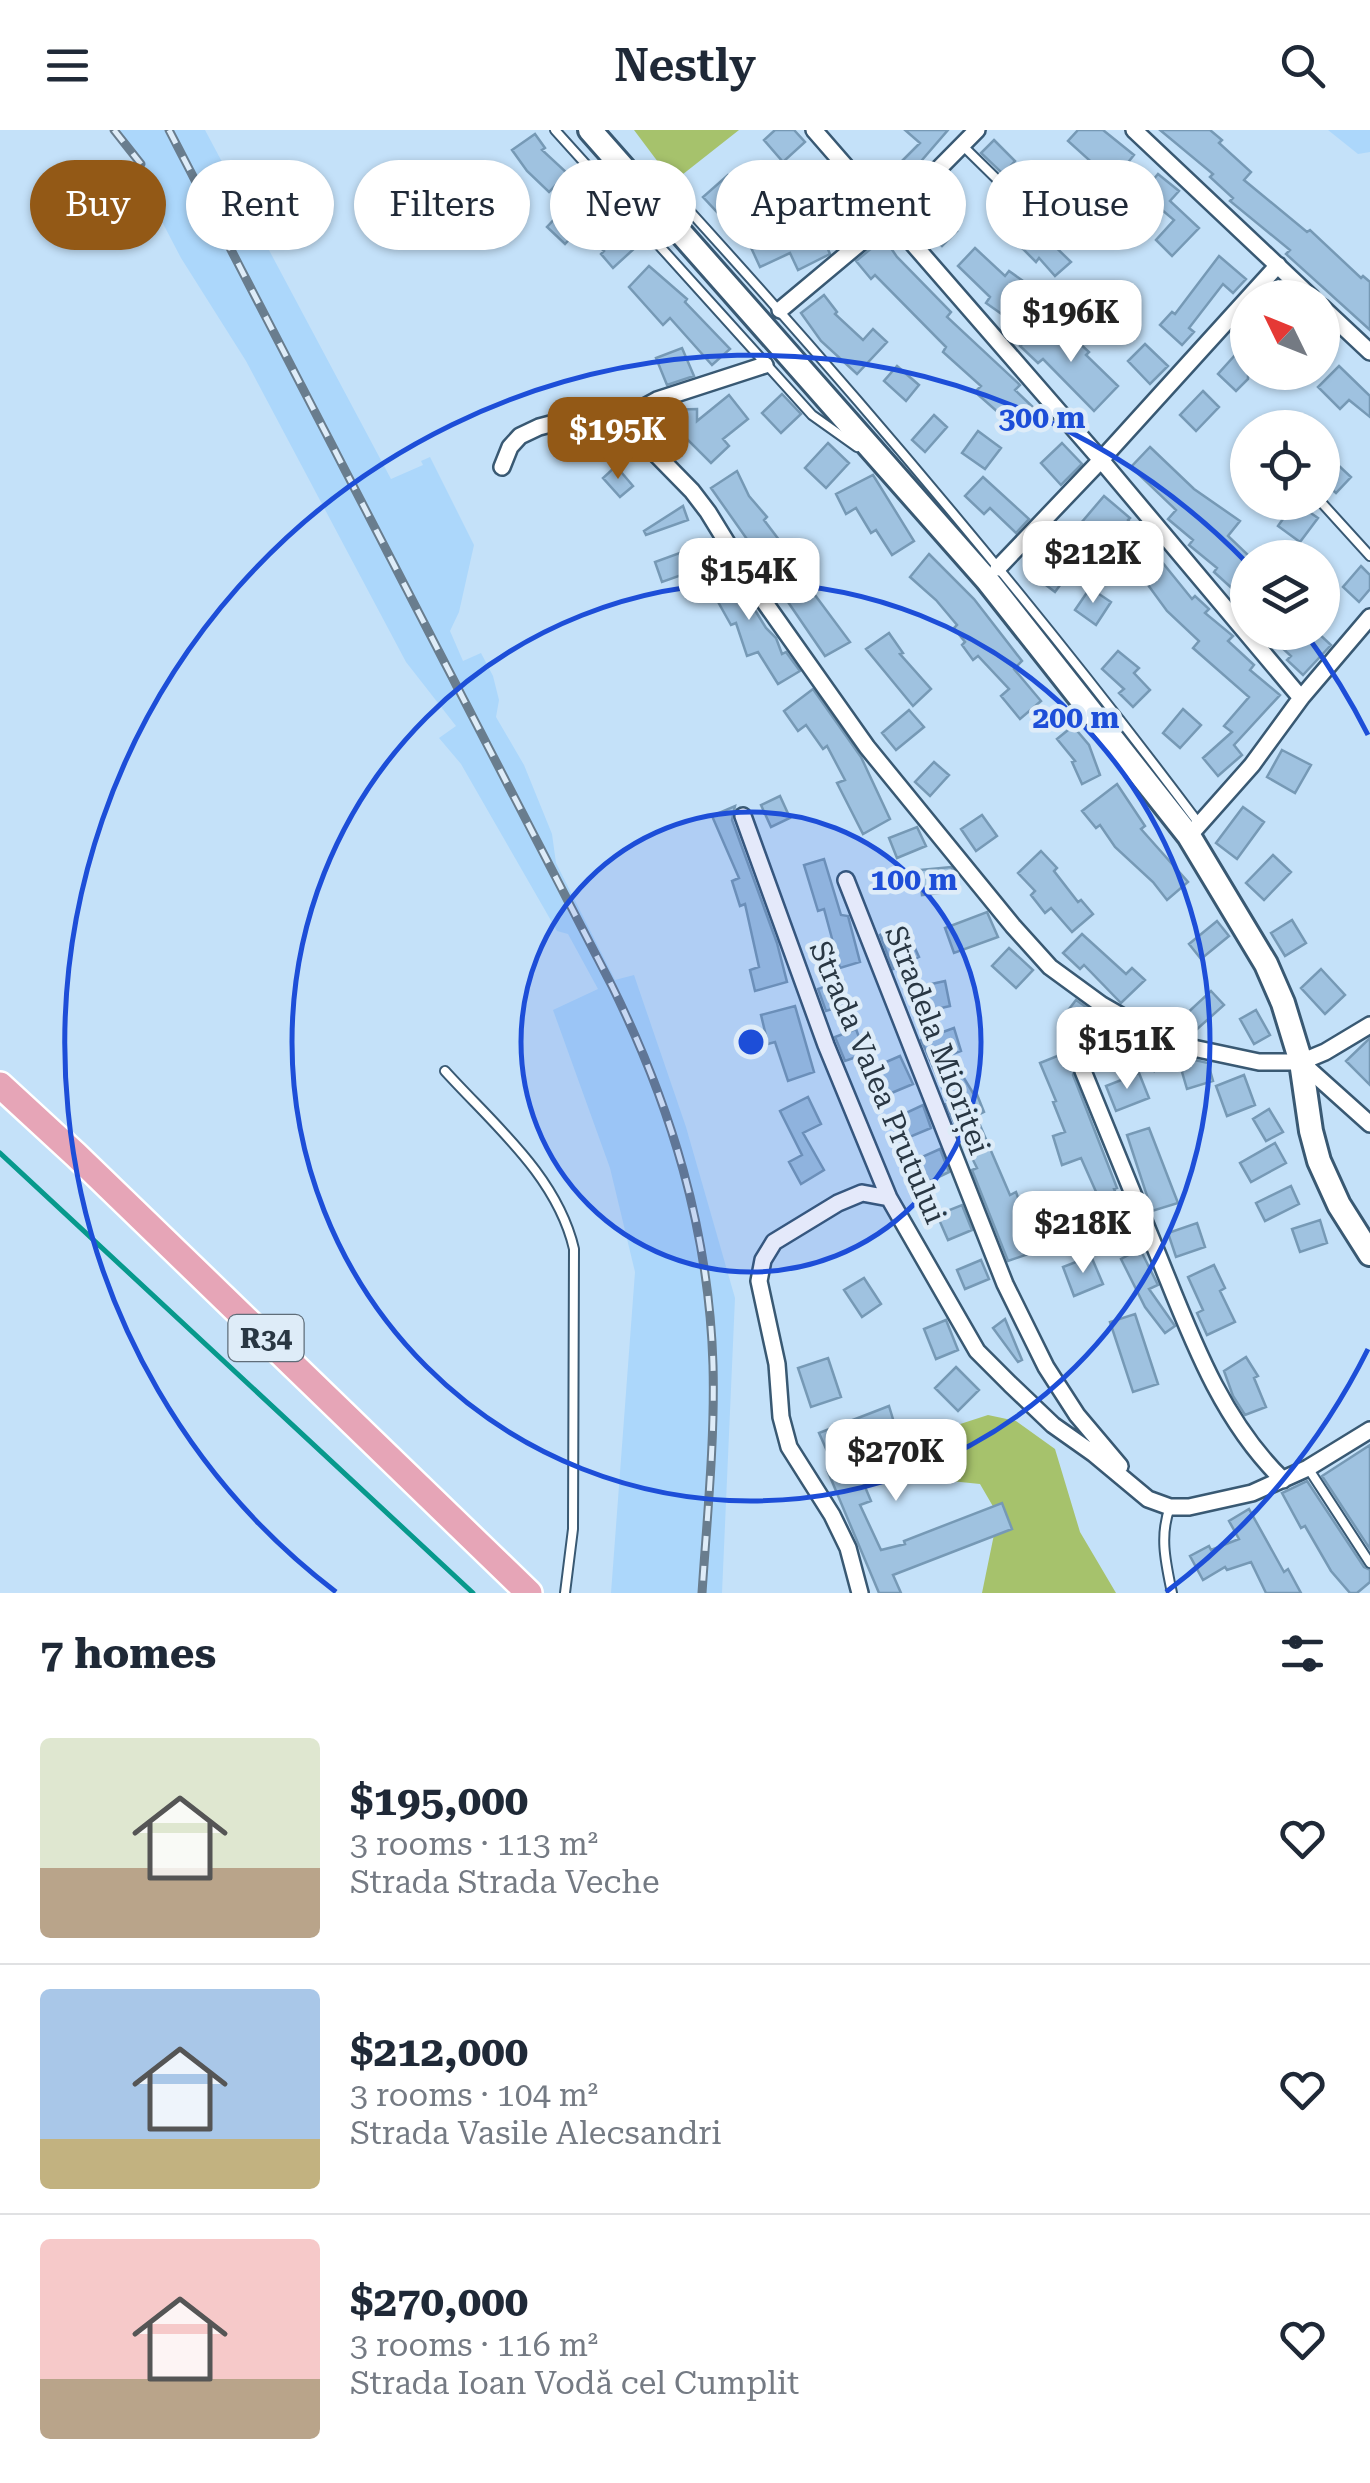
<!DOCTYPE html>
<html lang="en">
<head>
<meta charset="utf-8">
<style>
	:root { --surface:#fff; --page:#f2f2f3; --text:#1f2937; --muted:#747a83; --line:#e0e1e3; --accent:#935916 }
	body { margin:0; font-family:"Roboto Serif",serif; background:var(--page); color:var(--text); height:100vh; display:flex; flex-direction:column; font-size:38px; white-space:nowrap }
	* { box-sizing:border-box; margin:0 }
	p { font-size:32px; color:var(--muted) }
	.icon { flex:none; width:55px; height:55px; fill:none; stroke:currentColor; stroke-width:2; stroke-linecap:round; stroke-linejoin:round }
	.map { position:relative; height:1463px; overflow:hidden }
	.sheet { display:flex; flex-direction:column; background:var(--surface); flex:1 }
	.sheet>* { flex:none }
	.banner { position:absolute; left:30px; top:30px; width:1310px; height:90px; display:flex; gap:20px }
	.needle { width:65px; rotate:313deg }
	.controls { position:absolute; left:1230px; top:150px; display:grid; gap:20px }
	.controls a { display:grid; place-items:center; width:110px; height:110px; border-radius:50%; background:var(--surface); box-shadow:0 2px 8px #0004; font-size:50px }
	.price { position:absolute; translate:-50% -85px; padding:0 22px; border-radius:20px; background:#fff; color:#222; font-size:32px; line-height:65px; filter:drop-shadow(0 2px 5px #0008) }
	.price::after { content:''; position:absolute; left:50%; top:60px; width:30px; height:22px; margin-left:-15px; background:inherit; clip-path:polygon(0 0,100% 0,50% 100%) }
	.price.selected { background:var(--accent); color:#fff }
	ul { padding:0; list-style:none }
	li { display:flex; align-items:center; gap:30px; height:250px; padding:0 40px }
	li+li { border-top:2px solid var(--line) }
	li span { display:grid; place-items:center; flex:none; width:280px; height:200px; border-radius:10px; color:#555 }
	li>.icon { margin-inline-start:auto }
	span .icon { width:120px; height:120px; fill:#fffc; stroke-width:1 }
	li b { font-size:42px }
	h2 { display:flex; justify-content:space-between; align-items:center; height:120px; padding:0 40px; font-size:42px }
	.tag { padding:0 35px; border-radius:45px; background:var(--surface); box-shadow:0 2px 8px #0004; font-size:35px; line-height:90px }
	.tag.selected { background:var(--accent); color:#fff }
	header { display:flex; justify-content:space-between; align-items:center; height:130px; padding:0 40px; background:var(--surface); font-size:45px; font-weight:600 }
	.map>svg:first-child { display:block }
	.built { fill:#acd7fb }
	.green { fill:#a6c26c }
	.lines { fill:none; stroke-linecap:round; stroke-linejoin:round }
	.stream { stroke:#07998c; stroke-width:5 }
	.building { fill:#9fc2e0; stroke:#7699b5; stroke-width:2.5 }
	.service-casing { stroke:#395973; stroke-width:12 }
	.minor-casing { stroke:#395973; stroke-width:20 }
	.secondary-casing { stroke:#395973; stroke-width:28 }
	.primary-casing { stroke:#fff; stroke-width:30 }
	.service { stroke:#fff; stroke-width:8 }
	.minor { stroke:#fff; stroke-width:15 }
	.secondary { stroke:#fff; stroke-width:22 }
	.primary { stroke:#e6a5b7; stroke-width:25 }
	.rail-casing { stroke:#697d8e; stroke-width:9 }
	.rail { stroke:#deecf8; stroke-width:5; stroke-dasharray:15; stroke-linecap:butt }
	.ring { fill:none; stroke:#1d4ed8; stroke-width:5 }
	.labels { text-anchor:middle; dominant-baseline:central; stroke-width:9; stroke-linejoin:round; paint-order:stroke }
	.shield { fill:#deecf8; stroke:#5f6d79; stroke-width:2.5 }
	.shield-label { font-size:28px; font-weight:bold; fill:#293743 }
	.street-label { font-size:30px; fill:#293743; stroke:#deecf8 }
	.centre { fill:#1d4ed8; stroke:#deecf8; stroke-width:5 }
	.ring-label { font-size:30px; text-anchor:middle; font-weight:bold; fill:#1d4ed8; stroke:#deecf8; stroke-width:9; stroke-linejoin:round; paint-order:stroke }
</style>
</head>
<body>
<header><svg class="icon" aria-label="menu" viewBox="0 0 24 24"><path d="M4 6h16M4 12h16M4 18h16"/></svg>Nestly<svg class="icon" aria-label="search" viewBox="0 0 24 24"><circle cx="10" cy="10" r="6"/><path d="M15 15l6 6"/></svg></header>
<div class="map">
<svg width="1370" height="1463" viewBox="0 0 1370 1463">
	<rect width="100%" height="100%" fill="#c4e1f9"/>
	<!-- built -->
	<path class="built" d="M118,0H205L391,349L423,335L421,331L430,327L474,415L459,482L450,501L463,531L481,523L493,546L499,570L496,587L524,635L552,704L556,733L615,850L634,845L686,997L735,1168L722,1463H611L635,1142L610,1038L553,880L598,859L568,804L557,801L461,634L439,608L456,596L406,532L246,231L181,128L134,38L142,32Z
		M1328,0H1370V22L1358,24Z"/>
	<!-- green -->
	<path class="green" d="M634,0H739L673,52Z
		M988,1285L1016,1291L1055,1319L1080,1402L1116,1463H982L998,1385L980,1354L931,1349L922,1328L951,1297Z"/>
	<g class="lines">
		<!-- stream -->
		<path class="stream" d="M0,1023L473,1463"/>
	</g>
	<!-- building -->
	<path class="building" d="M775,0H794L805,12L783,32L764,10Z
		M905,0H948L916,37L921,41L895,67L880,53L920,13Z
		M1078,0H1103L1134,25L1108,57L1091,44L1097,37L1068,11Z
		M1160,0H1210L1222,10L1219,13L1251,42L1244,50L1307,102L1310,100L1361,148L1363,146L1370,152V200L1286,124L1290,120L1230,71L1233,68L1210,47L1213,44Z
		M535,4L545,18L542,20L567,43L549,62L527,41L512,20Z
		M994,10L1015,31L1003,44L981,23Z
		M1158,44L1179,61L1170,71L1199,98L1172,126L1156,110L1174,90L1142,63Z
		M728,45L751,72L755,68L771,87L769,90L778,109L816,92L830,124L798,140L790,123L760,137L747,109L744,111L703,67Z
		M580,62L637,116L613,138L601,124L604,121L580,98L565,114L547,97Z
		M1066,72L1085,90L1067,109L1049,90Z
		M845,73L864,95L851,106L832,84Z
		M929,74L957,101L942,116L915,89Z
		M1037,99L1071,132L1055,146L1039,128L1036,132L1020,116Z
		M884,108L897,127L951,182L947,187L1020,255L1015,260L1036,280L1017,299L975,262L981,256L943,222L946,217L875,145L871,149L856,131Z
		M975,118L1005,146L1009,141L1026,153L1003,185L986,173L990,167L958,136Z
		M1219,126L1246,149L1233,163L1223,154L1189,198L1194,202L1182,215L1160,195L1172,182L1175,184Z
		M649,136L687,169L685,172L730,219L712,235L670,188L663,195L629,157Z
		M824,165L837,182L835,184L863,210L873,199L887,212L857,244L821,211L801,183Z
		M1044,192L1067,215L1074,208L1089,222L1086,225L1118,256L1094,281L1043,229L1038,233L1020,216Z
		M1145,214L1168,236L1150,254L1128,231Z
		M682,218L694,246L667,255L656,228Z
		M1236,224L1248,235V249L1236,261L1218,244Z
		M897,236L919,255L906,271L884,251Z
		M1339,236L1370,266V287L1349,270L1340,279L1318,257Z
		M1203,261L1219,277L1196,301L1180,285Z
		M782,264L801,284L781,303L762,283Z
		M729,265L748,289L723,309L729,316L711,333L677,299H664V280L697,279V291Z
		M934,285L947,297L925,322L912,310Z
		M978,301L1001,318L985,339L962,323Z
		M828,313L849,333L826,358L805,338Z
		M1062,313L1082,334L1061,355L1041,333Z
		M1150,317L1194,359L1240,391L1228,406L1248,425V473L1214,442L1217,438L1189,415L1193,410L1168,389L1176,380L1131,337Z
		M1322,320L1351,347L1336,363L1322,351Z
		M616,336L633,356L620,367L603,348Z
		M737,341L749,366L767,387L764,390L789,423L764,442L744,416L749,412L711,358Z
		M873,345L914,411L892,425L876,400L871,403L856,378L846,384L836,364Z
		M983,347L1029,389L1016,403L990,378L984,384L965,366Z
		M1104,366L1130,388L1128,390L1192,469L1195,466L1209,479L1205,483L1233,506L1228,511L1254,535L1250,540L1280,565L1234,615L1242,625L1218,646L1203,628L1232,602L1224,596L1249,567L1193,518L1199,511L1167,481L1140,444L1118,421L1121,419L1100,401L1055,462L1038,449L1062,417L1059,415L1072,398L1075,400Z
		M1295,372L1318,388L1300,412L1278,396Z
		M683,376L688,390L646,405L644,401Z
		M696,417L704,437L662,452L655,432Z
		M929,424L974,469L1022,531L1014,539L1041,571L1020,589L1001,566L1009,559L978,526L973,530L962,515L965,512L954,498L957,495L936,470L910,447Z
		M726,433L766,498L776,508L782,524L786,522L800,541L778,554L758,522L747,526L736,493L731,495L703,445Z
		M1361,436L1370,445V459L1359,472L1343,457Z
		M809,457L850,512L825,526L788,472Z
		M1090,458L1111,472L1096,495L1075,480Z
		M1265,502H1317L1331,515L1303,545L1287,530L1291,526Z
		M889,503L903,523L900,524L931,559L913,576L866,519Z
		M1118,521L1139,538L1134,543L1150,560L1133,577L1119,563L1124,559L1102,539Z
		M813,559L861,627L890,689L863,704L837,653L845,650L827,616L823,619L806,595L798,601L784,581Z
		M1183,579L1201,595L1180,618L1163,603Z
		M909,580L924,597L896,620L882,603Z
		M1073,596L1089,615L1100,645L1082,654L1072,632L1075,631L1057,609Z
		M1282,620L1311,635L1295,663L1267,647Z
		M934,632L949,645L930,666L915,652Z
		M1117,654L1145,696L1141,699L1188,752L1167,770L1153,752L1115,717L1100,695L1096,698L1082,681Z
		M780,666L790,688L771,697L761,675Z
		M735,676L732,690L777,813L787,852L755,861L750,840L759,837L745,774L740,776L732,751L739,748L712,686Z
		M1243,677L1264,692L1237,729L1216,713Z
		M982,685L997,706L976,721L961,699Z
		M917,697L926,716L897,728L889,708Z
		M1041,721L1057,738L1054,741L1078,772L1081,770L1093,784L1072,802L1051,778L1045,783L1031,765L1035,761L1018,743Z
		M1273,725L1291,742L1264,770L1246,753Z
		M824,729L841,785L848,786L860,832L840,838L824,779L818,781L804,735Z
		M951,737L957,745L958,761L922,765L919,740Z
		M987,782L998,807L954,823L945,798Z
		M1292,790L1306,813L1285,826L1271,803Z
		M1217,791L1229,806L1201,829L1189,814Z
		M904,794L919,827L893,839L880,805Z
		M1082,804L1126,844L1132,838L1145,850L1121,873L1084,835L1080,839L1063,823Z
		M1009,818L1033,840L1016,858L992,836Z
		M1321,839L1345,865L1325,884L1301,858Z
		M841,851L848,874L826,881L818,859Z
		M945,851L950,876L919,883L913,858Z
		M1211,861L1224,875L1196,900L1183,887Z
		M1076,870L1099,886L1090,899H1085L1066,883Z
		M795,876L814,942L788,951L775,912L768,914L761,885Z
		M1256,880L1270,905L1254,914L1240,889Z
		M954,898L961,921L950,925L973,963L976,962L984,982L976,986L1010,1065L1016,1062L1037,1121L1008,1131L972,1040L977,1038L952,988L946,974L949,973L921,910Z
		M856,899L865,924L845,931L835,907Z
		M1129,907L1160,931L1154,941L1120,920Z
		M1370,908V955L1346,931Z
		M1072,920L1077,932L1073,945L1117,1058L1114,1059L1131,1095L1108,1106L1094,1077L1101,1073L1081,1028L1062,1035L1053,1006L1065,1002L1053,972L1056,971L1040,933Z
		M900,926L913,954L889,964L877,936Z
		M1195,930L1208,933L1213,951L1187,959L1180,935Z
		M1139,943L1149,968L1116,981L1106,956Z
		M1244,945L1255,975L1227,986L1216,956Z
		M808,967L821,994L803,1003L824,1040L801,1054L789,1032L802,1025L780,981Z
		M923,975L931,998L905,1009L895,988Z
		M1269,979L1283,1002L1266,1011L1253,989Z
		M1149,998L1178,1073L1152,1081L1127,1005Z
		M1275,1013L1286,1033L1251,1052L1240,1033Z
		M940,1019L949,1042L926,1053L915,1030Z
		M1291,1056L1299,1074L1265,1091L1256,1073Z
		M962,1075L972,1100L948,1110L937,1085Z
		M1320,1090L1327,1113L1300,1122L1292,1099Z
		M1197,1093L1205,1117L1176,1127L1168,1103Z
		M1140,1119L1158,1155L1149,1159L1175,1196L1165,1203L1145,1177L1121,1129Z
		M1091,1126L1103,1154L1074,1166L1063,1137Z
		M981,1130L989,1149L965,1159L957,1140Z
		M1214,1135L1225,1158L1220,1161L1235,1192L1207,1205L1197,1183L1203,1180L1188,1147Z
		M864,1148L881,1174L862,1187L844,1160Z
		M1135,1184L1158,1254L1133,1262L1110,1192Z
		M1005,1189L1022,1230L1018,1232L993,1198Z
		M946,1190L958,1220L936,1229L924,1199Z
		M1246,1227L1258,1246L1254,1248L1266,1277L1245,1285L1233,1266L1224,1241Z
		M828,1228L841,1267L811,1277L798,1238Z
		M956,1237L979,1260L958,1281L935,1258Z
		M889,1276L906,1332L882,1339L871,1304L847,1314L871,1371L860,1375L881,1420L905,1414L904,1411L1002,1373L1012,1399L893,1445L901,1463H879L828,1342L835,1339L819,1303Z
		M1370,1315V1419L1322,1346Z
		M1307,1351L1364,1437L1370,1440V1452L1357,1463H1350L1331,1441L1305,1396L1301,1398L1282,1363Z
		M1249,1379L1284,1442L1288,1439L1301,1463H1266L1251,1432L1227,1440L1225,1437L1203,1450L1190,1426L1209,1416L1211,1420L1239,1409L1229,1391Z"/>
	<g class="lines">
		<defs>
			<path id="service" d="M555,0L812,285L857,317
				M962,15L1060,111
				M676,66C860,268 1036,476 1200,695
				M1321,372L1370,426
				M445,941C493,994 557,1046 574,1119L573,1399L565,1463
				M1308,1338L1370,1433
				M1170,1377C1159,1406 1166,1434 1172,1463"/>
			<path id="minor" d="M814,0L1101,330L1301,568
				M1134,0L1312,168
				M1248,168L1278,135
				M1322,177L1370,222
				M780,180L890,88L977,0
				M626,287L644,312L692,361L708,382L756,460L867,617L1013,796L1050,837L1102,875L1156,906L1179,915L1259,932H1301L1325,922L1370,895
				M502,337L510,317L520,306L539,297L558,292L626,287L657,270L765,235
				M998,438L1101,330L1248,168
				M743,686L826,915L889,1068L977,1221L1010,1254L1053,1295L1094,1324L1148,1369L1170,1377H1189L1252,1363L1308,1338L1370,1300
				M1189,706L1252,635L1301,568L1370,487
				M846,750L1005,1154L1046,1237L1077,1285L1120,1336
				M1302,933L1370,994
				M1083,941C1108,1002 1133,1064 1158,1125C1190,1204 1220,1289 1283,1350
				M860,1463L848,1418L832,1385L789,1317L781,1287L777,1234L759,1151L763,1130L774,1112L838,1073L862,1063L889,1068"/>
			<path id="secondary" d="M590,0L987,450L1189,706L1266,834L1283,873L1301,932L1311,1001L1319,1031L1339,1075L1370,1124"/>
			<path id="primary" d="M0,955L76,1025L529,1463"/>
		</defs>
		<!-- service casing -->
		<use href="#service" class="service-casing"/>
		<!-- minor casing -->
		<use href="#minor" class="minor-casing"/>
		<!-- secondary casing -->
		<use href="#secondary" class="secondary-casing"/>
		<!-- primary casing -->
		<use href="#primary" class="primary-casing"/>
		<!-- service -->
		<use href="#service" class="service"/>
		<!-- minor -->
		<use href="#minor" class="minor"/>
		<!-- secondary -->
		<use href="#secondary" class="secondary"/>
		<!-- primary -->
		<use href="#primary" class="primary"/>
		<defs>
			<path id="rail" d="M114,0L141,34
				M169,0L612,856C671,976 709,1100 713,1235C715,1310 707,1388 702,1463"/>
		</defs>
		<!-- rail casing -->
		<use href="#rail" class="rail-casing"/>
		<!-- rail -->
		<use href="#rail" class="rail"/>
	</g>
	<!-- distance rings -->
	<circle cx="751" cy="912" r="230" fill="#1d4ed8" fill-opacity=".12"/>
	<g class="ring">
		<circle cx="751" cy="912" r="230"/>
		<circle cx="751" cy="912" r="459"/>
		<path d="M1368 1219A689 689 0 0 1 1166 1462M336 1462A689 689 0 1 1 1247 433M1308 507A689 689 0 0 1 1368 605"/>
	</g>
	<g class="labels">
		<!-- shield labels -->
		<rect class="shield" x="228.5" y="1185" width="75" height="46" rx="8"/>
		<g class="shield-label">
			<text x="266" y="1208">R34</text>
		</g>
		<!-- street labels -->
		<g class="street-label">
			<text transform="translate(938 910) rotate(69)">Stradela Mioriței</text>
			<text transform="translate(878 952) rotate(67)">Strada Valea Prutului</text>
		</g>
	</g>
	<circle cx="751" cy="912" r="15" class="centre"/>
	<g class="ring-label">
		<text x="1042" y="298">300 m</text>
		<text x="1076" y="598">200 m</text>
		<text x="914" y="760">100 m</text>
	</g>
</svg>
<div class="controls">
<a><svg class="needle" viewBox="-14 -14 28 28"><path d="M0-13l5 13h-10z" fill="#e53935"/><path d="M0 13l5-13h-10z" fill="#747a83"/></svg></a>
<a><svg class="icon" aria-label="locate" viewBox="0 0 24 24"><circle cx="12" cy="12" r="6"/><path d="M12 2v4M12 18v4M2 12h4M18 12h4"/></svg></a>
<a><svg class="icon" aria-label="layers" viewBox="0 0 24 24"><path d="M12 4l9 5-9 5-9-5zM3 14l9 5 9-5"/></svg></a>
</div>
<b class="price" style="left:1071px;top:235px">$196K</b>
<b class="price selected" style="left:618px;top:352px">$195K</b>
<b class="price" style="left:1093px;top:476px">$212K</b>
<b class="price" style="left:749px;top:493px">$154K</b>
<b class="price" style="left:1127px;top:962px">$151K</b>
<b class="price" style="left:1083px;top:1146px">$218K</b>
<b class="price" style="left:896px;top:1374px">$270K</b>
<div class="banner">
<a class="tag selected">Buy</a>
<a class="tag">Rent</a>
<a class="tag">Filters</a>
<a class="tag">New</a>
<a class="tag">Apartment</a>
<a class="tag">House</a>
</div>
</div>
<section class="sheet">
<h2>7 homes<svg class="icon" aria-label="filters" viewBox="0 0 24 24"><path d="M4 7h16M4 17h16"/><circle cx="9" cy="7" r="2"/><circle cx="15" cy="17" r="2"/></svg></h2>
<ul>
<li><span style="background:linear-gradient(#dfe7d0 65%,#b9a48a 0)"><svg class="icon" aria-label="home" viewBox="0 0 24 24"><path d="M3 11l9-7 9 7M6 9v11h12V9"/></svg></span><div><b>$195,000</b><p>3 rooms · 113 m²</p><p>Strada Strada Veche</p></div><svg class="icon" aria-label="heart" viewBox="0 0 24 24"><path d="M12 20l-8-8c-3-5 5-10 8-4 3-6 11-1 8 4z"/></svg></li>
<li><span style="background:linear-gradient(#a9c7e8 75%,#c2b280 0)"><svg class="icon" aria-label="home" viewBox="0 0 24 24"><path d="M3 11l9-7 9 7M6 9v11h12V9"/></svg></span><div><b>$212,000</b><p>3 rooms · 104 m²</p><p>Strada Vasile Alecsandri</p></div><svg class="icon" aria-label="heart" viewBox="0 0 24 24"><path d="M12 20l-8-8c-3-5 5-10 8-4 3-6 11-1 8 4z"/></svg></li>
<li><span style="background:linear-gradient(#f6c9c9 70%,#b9a48a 0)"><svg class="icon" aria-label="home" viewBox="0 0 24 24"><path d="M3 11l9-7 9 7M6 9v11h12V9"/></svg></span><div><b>$270,000</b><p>3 rooms · 116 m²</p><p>Strada Ioan Vodă cel Cumplit</p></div><svg class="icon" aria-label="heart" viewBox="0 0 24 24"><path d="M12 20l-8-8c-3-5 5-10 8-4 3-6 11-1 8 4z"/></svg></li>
</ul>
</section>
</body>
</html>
